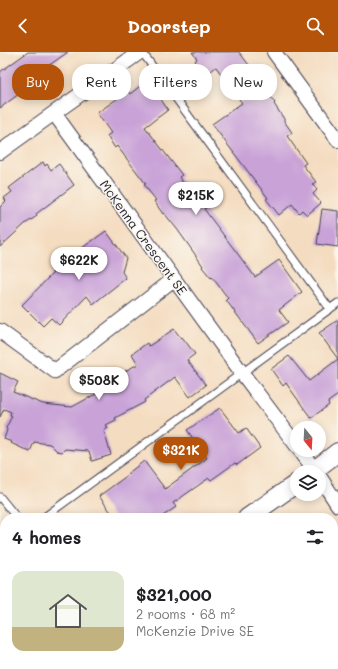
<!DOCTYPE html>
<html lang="en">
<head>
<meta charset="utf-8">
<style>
	:root { --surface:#fff; --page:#f6f6f6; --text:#202124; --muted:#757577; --accent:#b45309 }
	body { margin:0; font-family:Mali,sans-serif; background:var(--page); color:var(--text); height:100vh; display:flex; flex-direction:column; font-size:15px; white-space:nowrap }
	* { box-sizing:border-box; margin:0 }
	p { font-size:13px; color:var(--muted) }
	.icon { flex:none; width:22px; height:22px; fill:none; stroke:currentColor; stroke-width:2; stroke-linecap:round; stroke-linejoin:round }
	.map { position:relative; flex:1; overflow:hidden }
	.drawer { position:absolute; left:0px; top:461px; width:338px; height:156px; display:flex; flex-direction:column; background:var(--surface); border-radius:16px 16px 0 0; box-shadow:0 2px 10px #0003 }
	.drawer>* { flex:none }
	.hud { position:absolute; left:12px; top:12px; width:314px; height:36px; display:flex; gap:8px }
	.needle { width:26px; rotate:162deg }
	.buttons { position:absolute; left:290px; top:369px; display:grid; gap:8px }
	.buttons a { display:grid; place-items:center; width:36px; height:36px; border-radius:50%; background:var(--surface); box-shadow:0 2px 10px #0003; font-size:20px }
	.price { position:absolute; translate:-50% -34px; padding:0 9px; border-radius:14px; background:#fff; color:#222; font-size:13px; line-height:26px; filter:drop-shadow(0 1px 2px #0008) }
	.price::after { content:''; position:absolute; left:50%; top:24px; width:12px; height:9px; margin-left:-6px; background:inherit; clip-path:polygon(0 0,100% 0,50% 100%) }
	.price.on { background:var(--accent); color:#fff }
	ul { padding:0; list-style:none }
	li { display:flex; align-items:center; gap:12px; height:100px; padding:0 12px }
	li span { display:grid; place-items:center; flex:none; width:112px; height:80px; border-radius:12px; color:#555 }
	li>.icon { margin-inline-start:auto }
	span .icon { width:48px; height:48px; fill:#fffc; stroke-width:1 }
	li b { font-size:17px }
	h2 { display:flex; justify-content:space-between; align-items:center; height:48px; padding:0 12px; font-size:17px }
	.chip { padding:0 14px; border-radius:16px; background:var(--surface); box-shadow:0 2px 10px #0003; font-size:14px; line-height:36px }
	.chip.on { background:var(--accent); color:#fff }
	header { display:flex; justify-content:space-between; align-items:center; height:52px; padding:0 12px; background:var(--accent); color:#fff; font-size:18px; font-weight:700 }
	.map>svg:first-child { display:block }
	.building { fill:#c9a3d8 }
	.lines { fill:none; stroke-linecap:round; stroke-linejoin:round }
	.service-casing { stroke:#423e4f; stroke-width:9 }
	.minor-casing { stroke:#423e4f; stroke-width:16 }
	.tertiary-casing { stroke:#423e4f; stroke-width:20 }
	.service { stroke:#fff; stroke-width:7 }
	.minor { stroke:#fff; stroke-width:14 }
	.tertiary { stroke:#fff; stroke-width:18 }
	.labels { text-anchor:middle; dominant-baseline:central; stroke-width:3; stroke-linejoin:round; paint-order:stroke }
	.street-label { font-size:13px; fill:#22223b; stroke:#fbf7ec }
</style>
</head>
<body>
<header><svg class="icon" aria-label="back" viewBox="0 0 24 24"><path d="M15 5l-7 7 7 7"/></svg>Doorstep<svg class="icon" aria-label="search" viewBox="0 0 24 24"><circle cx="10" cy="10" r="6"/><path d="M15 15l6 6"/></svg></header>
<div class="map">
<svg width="338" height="617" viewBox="0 0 338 617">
	<rect width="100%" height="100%" fill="#fbf7ec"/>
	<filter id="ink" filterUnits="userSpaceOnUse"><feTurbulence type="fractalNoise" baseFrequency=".025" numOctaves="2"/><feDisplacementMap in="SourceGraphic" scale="8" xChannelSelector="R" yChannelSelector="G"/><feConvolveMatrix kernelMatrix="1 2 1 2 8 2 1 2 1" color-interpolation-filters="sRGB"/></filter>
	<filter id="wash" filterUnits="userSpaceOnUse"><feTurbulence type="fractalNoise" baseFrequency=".012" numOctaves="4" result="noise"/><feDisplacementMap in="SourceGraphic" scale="16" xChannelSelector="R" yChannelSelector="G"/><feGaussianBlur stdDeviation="0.9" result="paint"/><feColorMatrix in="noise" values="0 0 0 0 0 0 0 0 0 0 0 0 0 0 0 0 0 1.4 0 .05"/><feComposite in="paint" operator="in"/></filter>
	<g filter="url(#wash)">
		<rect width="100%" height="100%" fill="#f4dcc0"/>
		<g id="blocks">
			<!-- building -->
			<path class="building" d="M28,0H68L38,21L42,25L0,56V20Z
				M192,0H239L249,13L248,14L275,51L274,52L284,67V69L291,79L292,81L287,84L306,111L303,113L316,130L312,132L317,138L313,142L321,151L307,163L302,158L299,161L292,152L279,163L266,147L268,146L212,72L242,51L216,15L206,23L195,9L197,7Z
				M148,28L159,42L158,43L168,58L145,75L182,123L179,125L194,146L197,144L206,156L204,157L255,225L279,208L302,240L279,258L288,270L258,291L226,248L228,246L212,225L211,226L202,215L203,214L192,198L177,177L164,161L163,162L154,149L156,148L144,133L146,132L117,94L115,96L107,84L111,81L97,61L128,39L130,42Z
				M43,110L45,114L47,112L51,118L59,112L74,133L36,162L37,164L25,172L0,195V155L6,149L4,146L12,140L9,136Z
				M322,157L338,159V195L317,192Z
				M106,179L126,206L122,220L126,226L93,252L87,244L59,273L51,266L43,274L22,253L53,221L52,219L71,204Z
				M338,268V343L328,350L329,353L311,366L286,331L283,334L271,317L289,304L309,329L338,307L319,281Z
				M174,277L181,286L182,285L195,302L187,308L206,333L190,345L175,325L144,348L145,350L115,366L116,368L106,373L108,376L104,379L111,403L92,409L89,399L65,397L62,400L57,399L50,392L34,390L30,400L11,391L12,390L4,387L7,378L6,376L12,364L10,363L11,360L4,357L0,365V321L18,330L13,340L43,352L72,355L103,338L100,333L138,312L132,302L147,291L149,294Z
				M220,356L239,381L246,376L260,396L237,413L235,411L211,428L209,426L173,451L176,455L160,466H115L99,444L128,423L127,422L144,409L165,437L207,406L187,378Z"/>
		</g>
	</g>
	<g filter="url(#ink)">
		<use href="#blocks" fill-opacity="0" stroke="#423e4f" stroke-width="1"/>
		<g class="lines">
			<defs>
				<path id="service" d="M142,0L330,257
					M0,445L17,466
					M43,466L338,251
					M0,498L5,494
					M333,552L338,548
					M306,612L309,617
					M243,617L250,612"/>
				<path id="minor" d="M274,0L338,88
					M54,61L242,321L297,394
					M0,100L54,61L140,0
					M0,279L55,319L174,227
					M300,398L316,420
					M319,424L338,453
					M174,612L177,617"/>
				<path id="tertiary" d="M312,420L338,400
					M247,466L297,431
					M39,617L45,612"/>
			</defs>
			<!-- service casing -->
			<use href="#service" class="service-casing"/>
			<!-- minor casing -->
			<use href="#minor" class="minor-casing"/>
			<!-- tertiary casing -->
			<use href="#tertiary" class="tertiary-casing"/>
			<!-- service -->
			<use href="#service" class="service"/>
			<!-- minor -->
			<use href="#minor" class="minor"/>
			<!-- tertiary -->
			<use href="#tertiary" class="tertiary"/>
		</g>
	</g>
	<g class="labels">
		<!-- street labels -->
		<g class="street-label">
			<text transform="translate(144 185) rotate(54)">McKenna Crescent SE</text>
		</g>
	</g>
</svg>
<div class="buttons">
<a><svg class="needle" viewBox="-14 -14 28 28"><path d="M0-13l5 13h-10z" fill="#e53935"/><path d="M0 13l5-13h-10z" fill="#757577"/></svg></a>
<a><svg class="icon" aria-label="layers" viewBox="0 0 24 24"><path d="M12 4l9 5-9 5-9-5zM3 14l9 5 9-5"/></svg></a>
</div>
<b class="price" style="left:196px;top:164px">$215K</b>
<b class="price" style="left:79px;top:229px">$622K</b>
<b class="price" style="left:99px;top:349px">$508K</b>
<b class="price on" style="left:181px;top:419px">$321K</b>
<div class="hud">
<a class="chip on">Buy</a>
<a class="chip">Rent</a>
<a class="chip">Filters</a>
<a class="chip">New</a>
</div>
<section class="drawer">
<h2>4 homes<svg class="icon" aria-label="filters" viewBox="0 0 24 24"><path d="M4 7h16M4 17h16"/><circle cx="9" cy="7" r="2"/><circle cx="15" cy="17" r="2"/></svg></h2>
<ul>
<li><span style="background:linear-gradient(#dfe7d0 70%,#c2b280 0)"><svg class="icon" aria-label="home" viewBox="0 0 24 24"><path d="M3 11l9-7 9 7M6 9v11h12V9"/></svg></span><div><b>$321,000</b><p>2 rooms · 68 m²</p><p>McKenzie Drive SE</p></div></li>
</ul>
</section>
</div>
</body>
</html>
